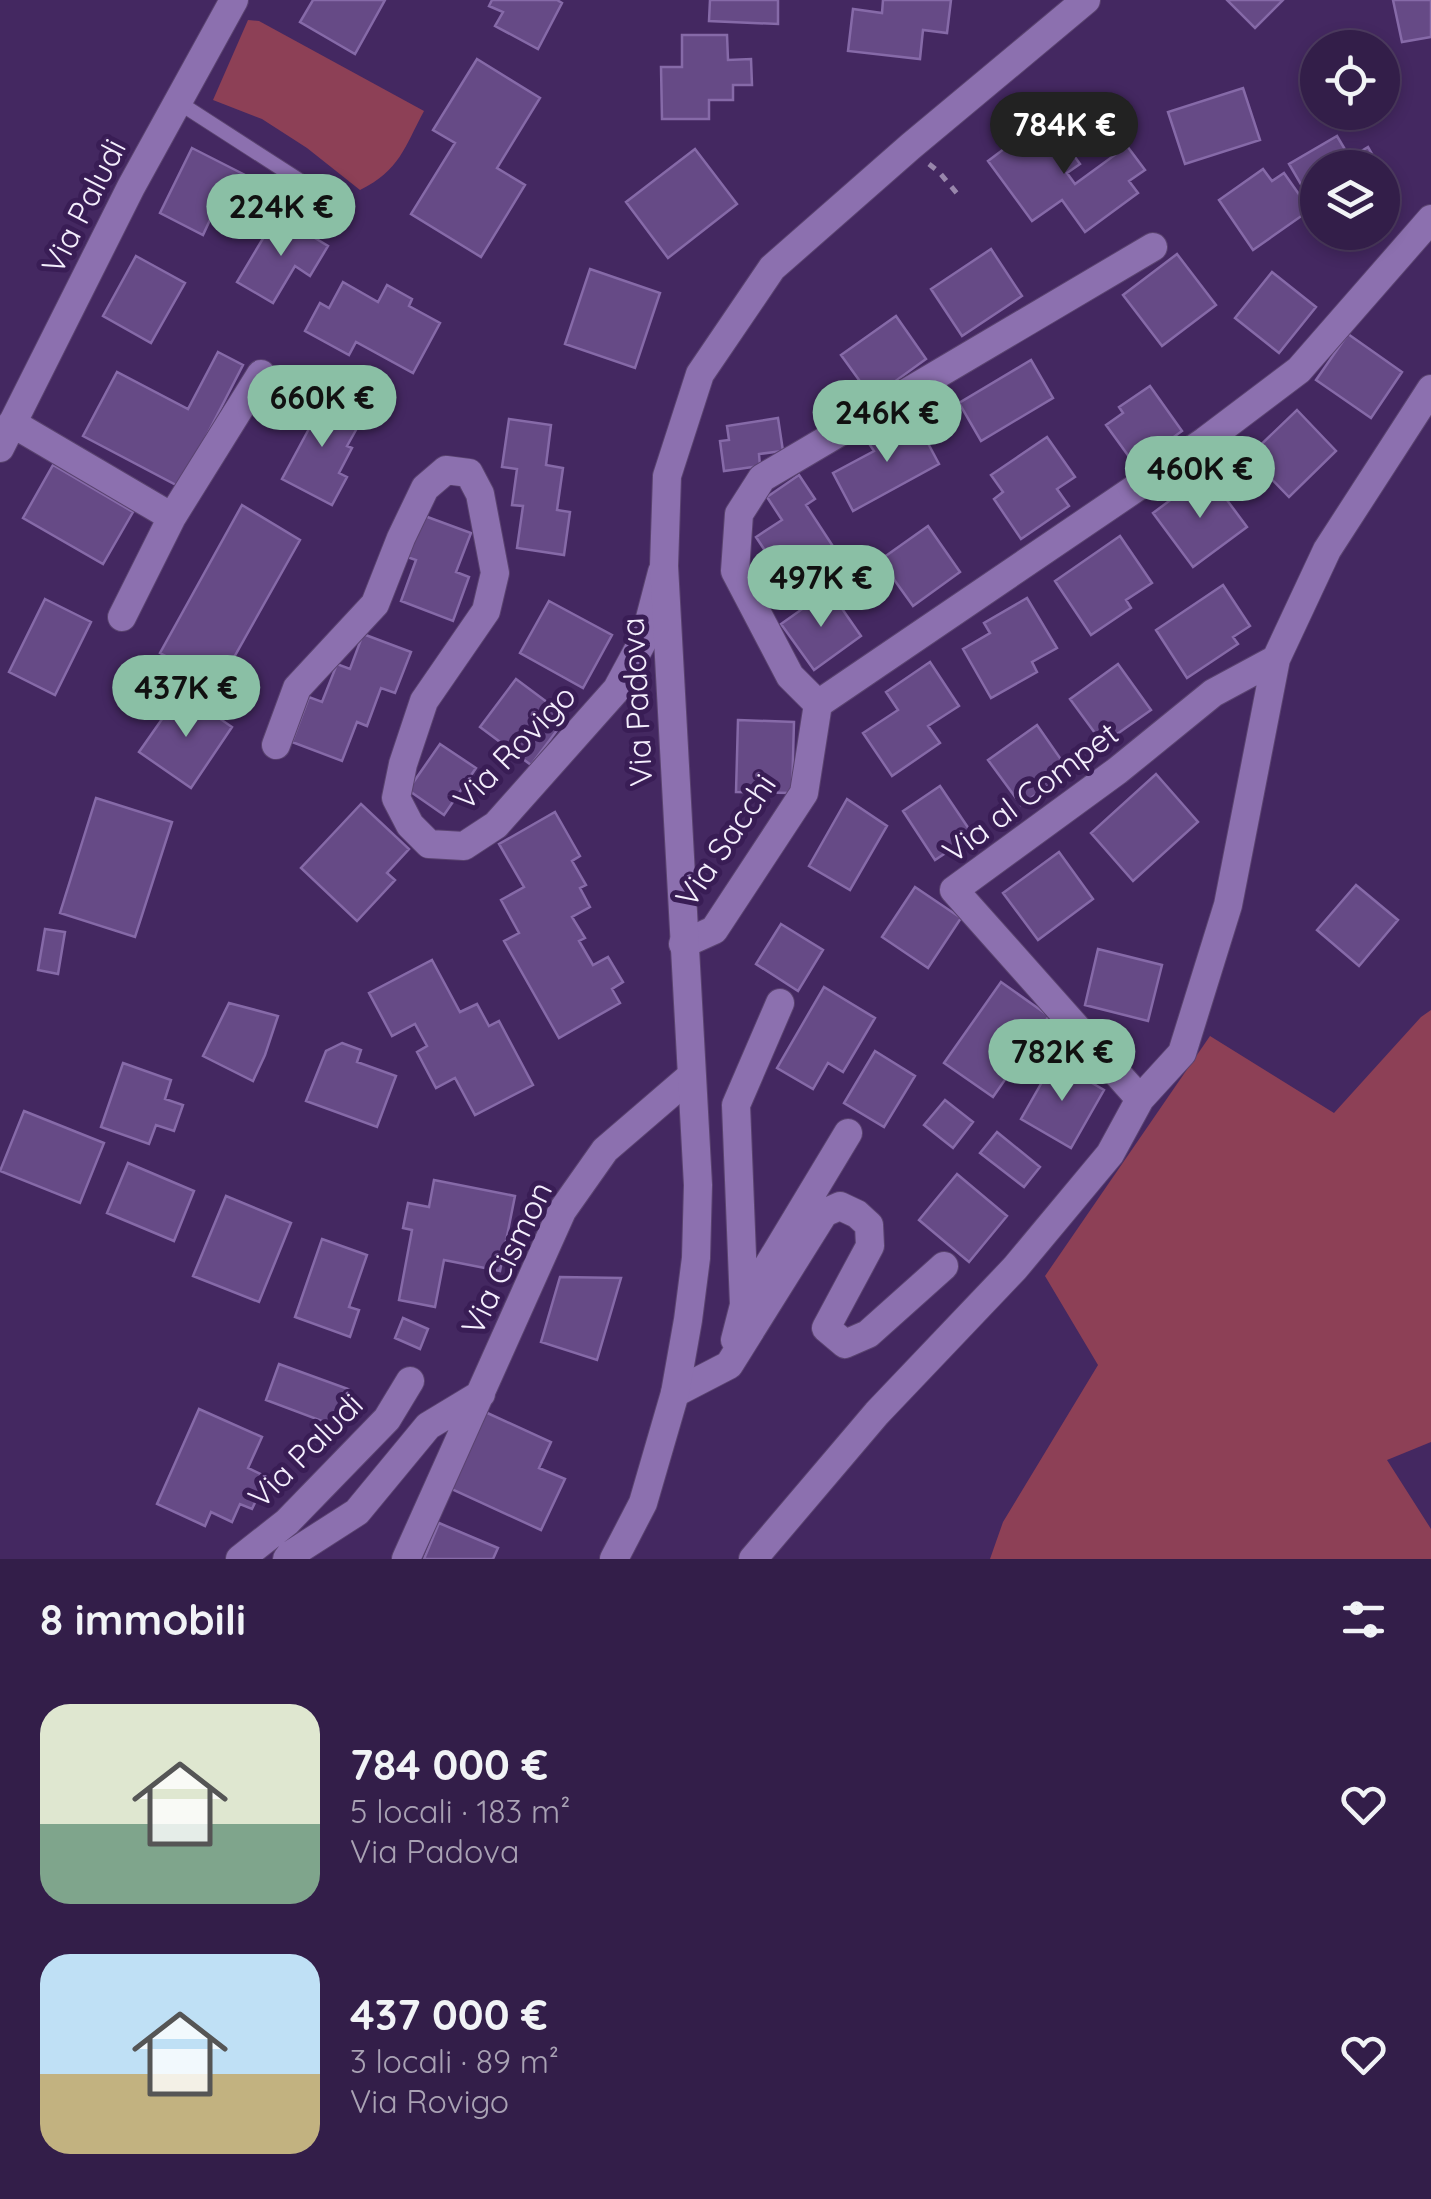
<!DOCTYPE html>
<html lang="it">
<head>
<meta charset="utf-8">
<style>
	:root { --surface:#331e49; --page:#3b2750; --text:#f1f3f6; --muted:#a9a2b4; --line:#4e3c61; --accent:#8abfa5 }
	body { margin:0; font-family:Quicksand,sans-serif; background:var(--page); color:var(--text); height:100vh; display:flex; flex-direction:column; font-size:38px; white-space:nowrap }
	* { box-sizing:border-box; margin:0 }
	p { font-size:32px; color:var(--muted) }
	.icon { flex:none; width:55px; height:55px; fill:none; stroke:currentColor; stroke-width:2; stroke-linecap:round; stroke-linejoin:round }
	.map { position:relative; height:1559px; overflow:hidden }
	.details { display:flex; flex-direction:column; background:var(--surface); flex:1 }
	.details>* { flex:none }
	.controls { position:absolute; left:1300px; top:30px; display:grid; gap:20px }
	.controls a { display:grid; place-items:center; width:100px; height:100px; border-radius:50%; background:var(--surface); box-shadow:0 5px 15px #0003,0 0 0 2px var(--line); font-size:50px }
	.price { position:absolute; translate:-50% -85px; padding:0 22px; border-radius:35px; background:var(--accent); color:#111; font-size:32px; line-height:65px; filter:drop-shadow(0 2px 5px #0008) }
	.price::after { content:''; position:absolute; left:50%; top:60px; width:30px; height:22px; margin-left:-15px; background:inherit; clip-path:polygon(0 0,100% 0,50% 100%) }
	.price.selected { background:#222; color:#fff }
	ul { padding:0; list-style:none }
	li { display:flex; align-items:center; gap:30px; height:250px; padding:0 40px }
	li span { display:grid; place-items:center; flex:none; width:280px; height:200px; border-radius:30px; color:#555 }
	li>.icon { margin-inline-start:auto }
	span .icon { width:120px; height:120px; fill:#fffc; stroke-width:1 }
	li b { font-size:42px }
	h2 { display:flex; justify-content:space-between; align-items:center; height:120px; padding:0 40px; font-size:42px }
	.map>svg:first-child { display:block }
	.green { fill:#8d4056 }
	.building { fill:#664a86; stroke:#866aa8; stroke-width:2.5 }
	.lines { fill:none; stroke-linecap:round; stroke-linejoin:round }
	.service-casing { stroke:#5a4370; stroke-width:16 }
	.minor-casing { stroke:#5a4370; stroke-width:30 }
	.secondary-casing { stroke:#5a4370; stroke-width:30 }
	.path { stroke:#9886ab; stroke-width:5; stroke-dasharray:8 8; stroke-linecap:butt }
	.service { stroke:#8c70af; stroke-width:14 }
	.minor { stroke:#8c70af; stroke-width:28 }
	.secondary { stroke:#8c70af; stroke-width:28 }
	.labels { text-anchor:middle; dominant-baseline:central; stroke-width:10; stroke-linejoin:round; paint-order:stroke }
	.street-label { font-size:32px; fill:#f4eefd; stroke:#391d55 }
</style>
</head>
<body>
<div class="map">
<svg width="1431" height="1559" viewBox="0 0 1431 1559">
	<rect width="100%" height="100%" fill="#442861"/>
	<!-- green -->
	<path class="green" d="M248,20L259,21L424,111C404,148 400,170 360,190L307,148L262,119L213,100Z
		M1431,1010V1442L1387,1460L1431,1529V1559H990L1003,1522L1098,1365L1045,1276L1210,1036L1334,1113L1421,1017Z"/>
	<!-- building -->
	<path class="building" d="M313,0H385L355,54L300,22Z
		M492,0H557L562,3L538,49L495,26L503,12L489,6Z
		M710,0H778V24L709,21Z
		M883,0H951L947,33L923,30L920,59L848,51L853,9L882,13Z
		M1227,0H1283L1255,28Z
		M1393,0H1431V37L1402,42Z
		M682,35H727L728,60L751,59L752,85H733V100H709V119H662L661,67H682Z
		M477,59L540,98L497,168L525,185L481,257L411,214L455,143L433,130Z
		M1243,88L1260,140L1185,164L1168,112Z
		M1046,117L1080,164L1067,173L1075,184L1127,146L1145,170L1129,181L1138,193L1085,232L1062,200L1032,221L988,161Z
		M1337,136L1350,158L1368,147L1380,168H1318L1316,210L1289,164Z
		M192,148L247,176L229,213L216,207L203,235L160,213Z
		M695,149L737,204L668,258L626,202Z
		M1263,169L1272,181L1284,173L1310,210L1253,250L1219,200Z
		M277,215L328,246L310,276L295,266L273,303L237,282Z
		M991,249L1022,296L962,336L931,289Z
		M1177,254L1216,305L1162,346L1123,295Z
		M136,256L185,283L151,343L103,316Z
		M590,269L660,293L635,368L565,344Z
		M1272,272L1316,307L1279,353L1235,318Z
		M343,282L378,302L387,285L412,299L409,306L440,323L413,373L356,342L349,355L305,331L320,303L329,308Z
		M896,316L926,359L872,398L841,355Z
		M1348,334L1402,372L1371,418L1316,380Z
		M218,352L243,365L180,487L83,436L117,372L188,409Z
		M1031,360L1053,398L981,441L959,403Z
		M1150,386L1182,431L1135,465L1106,425L1123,413L1119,407Z
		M310,394L361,421L347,446L352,448L339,473L347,477L332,505L282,479L311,425L298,417Z
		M1297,410L1336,451L1289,497L1249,456Z
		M914,417L939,464L853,511L833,473L874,451L868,442Z
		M778,418L783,451L759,454L760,466L724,471L720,441L729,440L727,426Z
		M509,419L551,425L546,465L563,468L557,510L570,512L564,555L517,548L523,506L512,505L517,469L502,467Z
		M1047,437L1075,477L1057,489L1069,506L1021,539L994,499L1003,492L991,475Z
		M53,465L133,512L103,564L23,518Z
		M799,475L815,499L806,505L836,551L787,584L756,537L782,520L767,497Z
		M1200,478L1211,493L1218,488L1247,527L1193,567L1153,513Z
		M242,505L300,540L219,684L160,653Z
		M422,515L471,533L456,572L469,577L453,621L401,601L416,560L407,557Z
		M928,526L960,572L913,606L880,560Z
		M1120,536L1152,583L1126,600L1131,608L1091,635L1055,581Z
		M1223,585L1250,626L1233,637L1238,644L1187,678L1156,630Z
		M829,590L861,636L814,670L781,624Z
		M1027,598L1057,648L1032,662L1037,672L991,698L963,649L990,633L984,623Z
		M45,599L91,622L55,695L9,672Z
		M549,601L612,635L583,688L520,653Z
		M363,634L411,652L395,693L381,688L367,726L357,722L342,761L292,742L309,697L322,702L337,664L350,669Z
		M930,662L959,706L928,726L940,743L892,776L863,733L898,710L886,692Z
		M1118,664L1151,710L1103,744L1070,699Z
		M516,679L567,717L531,765L480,727Z
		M181,692L232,727L191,788L139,752Z
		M738,720L794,722L792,793L736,792Z
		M1037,725L1069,771L1021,805L988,760Z
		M440,744L476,768L444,815L408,790Z
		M1156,774L1198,822L1133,881L1091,833Z
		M940,786L973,835L935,860L903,811Z
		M96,798L172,822L135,937L60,913Z
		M847,799L887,826L850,890L809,866Z
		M361,804L409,849L387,873L395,880L357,921L301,868Z
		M555,812L580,856L572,861L586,885L580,888L590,907L572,917L585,938L579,941L593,965L608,957L623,982L612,989L620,1003L559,1038L504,941L519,933L501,900L524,887L499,844Z
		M1059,852L1093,899L1038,940L1003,893Z
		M1356,885L1398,920L1359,966L1317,930Z
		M915,887L961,918L928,968L882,937Z
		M781,924L823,950L798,991L756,964Z
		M45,929L65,932L58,974L38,970Z
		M1098,949L1162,965L1148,1021L1085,1005Z
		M432,960L460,1012L477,1004L489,1026L499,1021L533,1085L475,1115L455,1078L436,1088L417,1052L427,1046L415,1024L392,1036L369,993Z
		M1001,982L1049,1016L993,1097L944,1063Z
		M824,987L875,1018L843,1072L828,1063L813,1089L777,1068Z
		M229,1003L278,1016L265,1055L253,1081L203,1056Z
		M342,1043L361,1050L357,1062L396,1076L377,1127L306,1101L326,1051Z
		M875,1051L915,1076L884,1127L844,1103Z
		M1054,1061L1104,1090L1071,1148L1021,1119Z
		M123,1063L171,1080L165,1099L183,1105L174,1131L156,1125L149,1144L101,1127Z
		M945,1100L973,1122L953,1148L924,1125Z
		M24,1111L104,1143L80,1203L0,1171Z
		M997,1132L1040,1167L1024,1187L980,1153Z
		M128,1163L194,1191L174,1241L107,1213Z
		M957,1174L1007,1216L969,1262L919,1220Z
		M434,1180L515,1196L500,1271L444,1260L435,1307L399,1300L412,1230L403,1228L408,1203L429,1207Z
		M226,1196L291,1223L259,1302L193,1276Z
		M322,1239L367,1255L349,1307L359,1310L350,1337L295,1317Z
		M560,1277L621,1278L597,1360L541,1342Z
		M403,1318L428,1329L420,1349L395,1338Z
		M279,1364L348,1389L335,1426L266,1400Z
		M199,1409L262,1437L248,1468L267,1477L252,1509L240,1504L232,1522L211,1512L205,1526L157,1504Z
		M483,1411L551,1442L539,1468L565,1479L541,1530L447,1487Z
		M439,1523L498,1548L493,1559H424Z"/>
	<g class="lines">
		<defs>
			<path id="service" d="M178,102L347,211"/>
			<path id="minor" d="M1153,247L762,478L739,514L735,571L790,676L818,704L1205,441L1299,370L1431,219
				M12,423L172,517
				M0,448L131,187L234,0
				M122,617L172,517L261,374
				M276,745L297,688L375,604L401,538L425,488L446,470L469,473L480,494L495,573L486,611L424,701L403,764L396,798L410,825L429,844L464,846L496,825L617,689L645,637L662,572
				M683,944L714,930L804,793L818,704
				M1140,1099L954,890L1117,771L1213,693L1276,659
				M745,1304L848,1133
				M735,1340L744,1305L736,1105L780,1003
				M675,1393L729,1365L824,1213L840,1206L857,1214L869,1225L870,1246L826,1328L845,1344L868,1334L944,1266
				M240,1559L287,1522L387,1419L410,1381
				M287,1559L290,1555L357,1512L428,1426L481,1394
				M406,1559L562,1211L605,1150L691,1076
				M753,1559L877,1413L1015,1268L1110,1154L1140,1099L1182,1053L1228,905L1276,659L1327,550L1431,389"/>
			<path id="secondary" d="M614,1559L643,1503L675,1393L688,1320L696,1258L698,1185L664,566L667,476L700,374L772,268L911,146L1086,0"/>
		</defs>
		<!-- service casing -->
		<use href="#service" class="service-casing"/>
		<!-- minor casing -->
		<use href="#minor" class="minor-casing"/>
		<!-- secondary casing -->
		<use href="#secondary" class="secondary-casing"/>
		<!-- path -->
		<path class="path" d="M929,164L939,172L960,197"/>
		<!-- service -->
		<use href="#service" class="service"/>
		<!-- minor -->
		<use href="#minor" class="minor"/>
		<!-- secondary -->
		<use href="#secondary" class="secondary"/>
	</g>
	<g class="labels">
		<!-- street labels -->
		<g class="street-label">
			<text transform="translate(83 206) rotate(-63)">Via Paludi</text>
			<text transform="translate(636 702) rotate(-93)">Via Padova</text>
			<text transform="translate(514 747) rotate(-46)">Via Rovigo</text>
			<text transform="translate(1030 792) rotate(-37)">Via al Compet</text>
			<text transform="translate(725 840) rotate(-56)">Via Sacchi</text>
			<text transform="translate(506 1258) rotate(-64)">Via Cismon</text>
			<text transform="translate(305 1450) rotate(-45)">Via Paludi</text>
		</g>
	</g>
</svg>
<div class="controls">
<a><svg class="icon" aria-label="locate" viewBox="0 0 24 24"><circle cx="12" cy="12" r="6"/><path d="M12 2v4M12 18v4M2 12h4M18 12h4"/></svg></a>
<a><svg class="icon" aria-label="layers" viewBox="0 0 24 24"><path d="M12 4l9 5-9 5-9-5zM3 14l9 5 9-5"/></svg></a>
</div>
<b class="price selected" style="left:1064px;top:177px">784K €</b>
<b class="price" style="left:281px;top:259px">224K €</b>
<b class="price" style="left:322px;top:450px">660K €</b>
<b class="price" style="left:887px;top:465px">246K €</b>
<b class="price" style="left:1200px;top:521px">460K €</b>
<b class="price" style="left:821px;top:630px">497K €</b>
<b class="price" style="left:186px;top:740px">437K €</b>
<b class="price" style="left:1062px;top:1104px">782K €</b>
</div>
<section class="details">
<h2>8 immobili<svg class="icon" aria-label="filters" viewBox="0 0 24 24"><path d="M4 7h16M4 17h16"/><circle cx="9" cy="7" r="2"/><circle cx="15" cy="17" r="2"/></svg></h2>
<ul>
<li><span style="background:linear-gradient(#dfe7d0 60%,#7fa58c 0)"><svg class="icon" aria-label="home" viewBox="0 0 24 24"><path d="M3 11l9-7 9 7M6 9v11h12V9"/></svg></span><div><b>784 000 €</b><p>5 locali · 183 m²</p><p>Via Padova</p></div><svg class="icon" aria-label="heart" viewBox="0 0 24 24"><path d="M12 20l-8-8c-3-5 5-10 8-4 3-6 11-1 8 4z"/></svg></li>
<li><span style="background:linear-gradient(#bfe0f5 60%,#c2b280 0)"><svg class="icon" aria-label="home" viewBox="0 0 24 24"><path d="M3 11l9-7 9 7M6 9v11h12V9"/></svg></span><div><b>437 000 €</b><p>3 locali · 89 m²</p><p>Via Rovigo</p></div><svg class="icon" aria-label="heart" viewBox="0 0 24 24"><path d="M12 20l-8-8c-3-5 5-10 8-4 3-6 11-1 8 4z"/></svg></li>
</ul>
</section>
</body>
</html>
